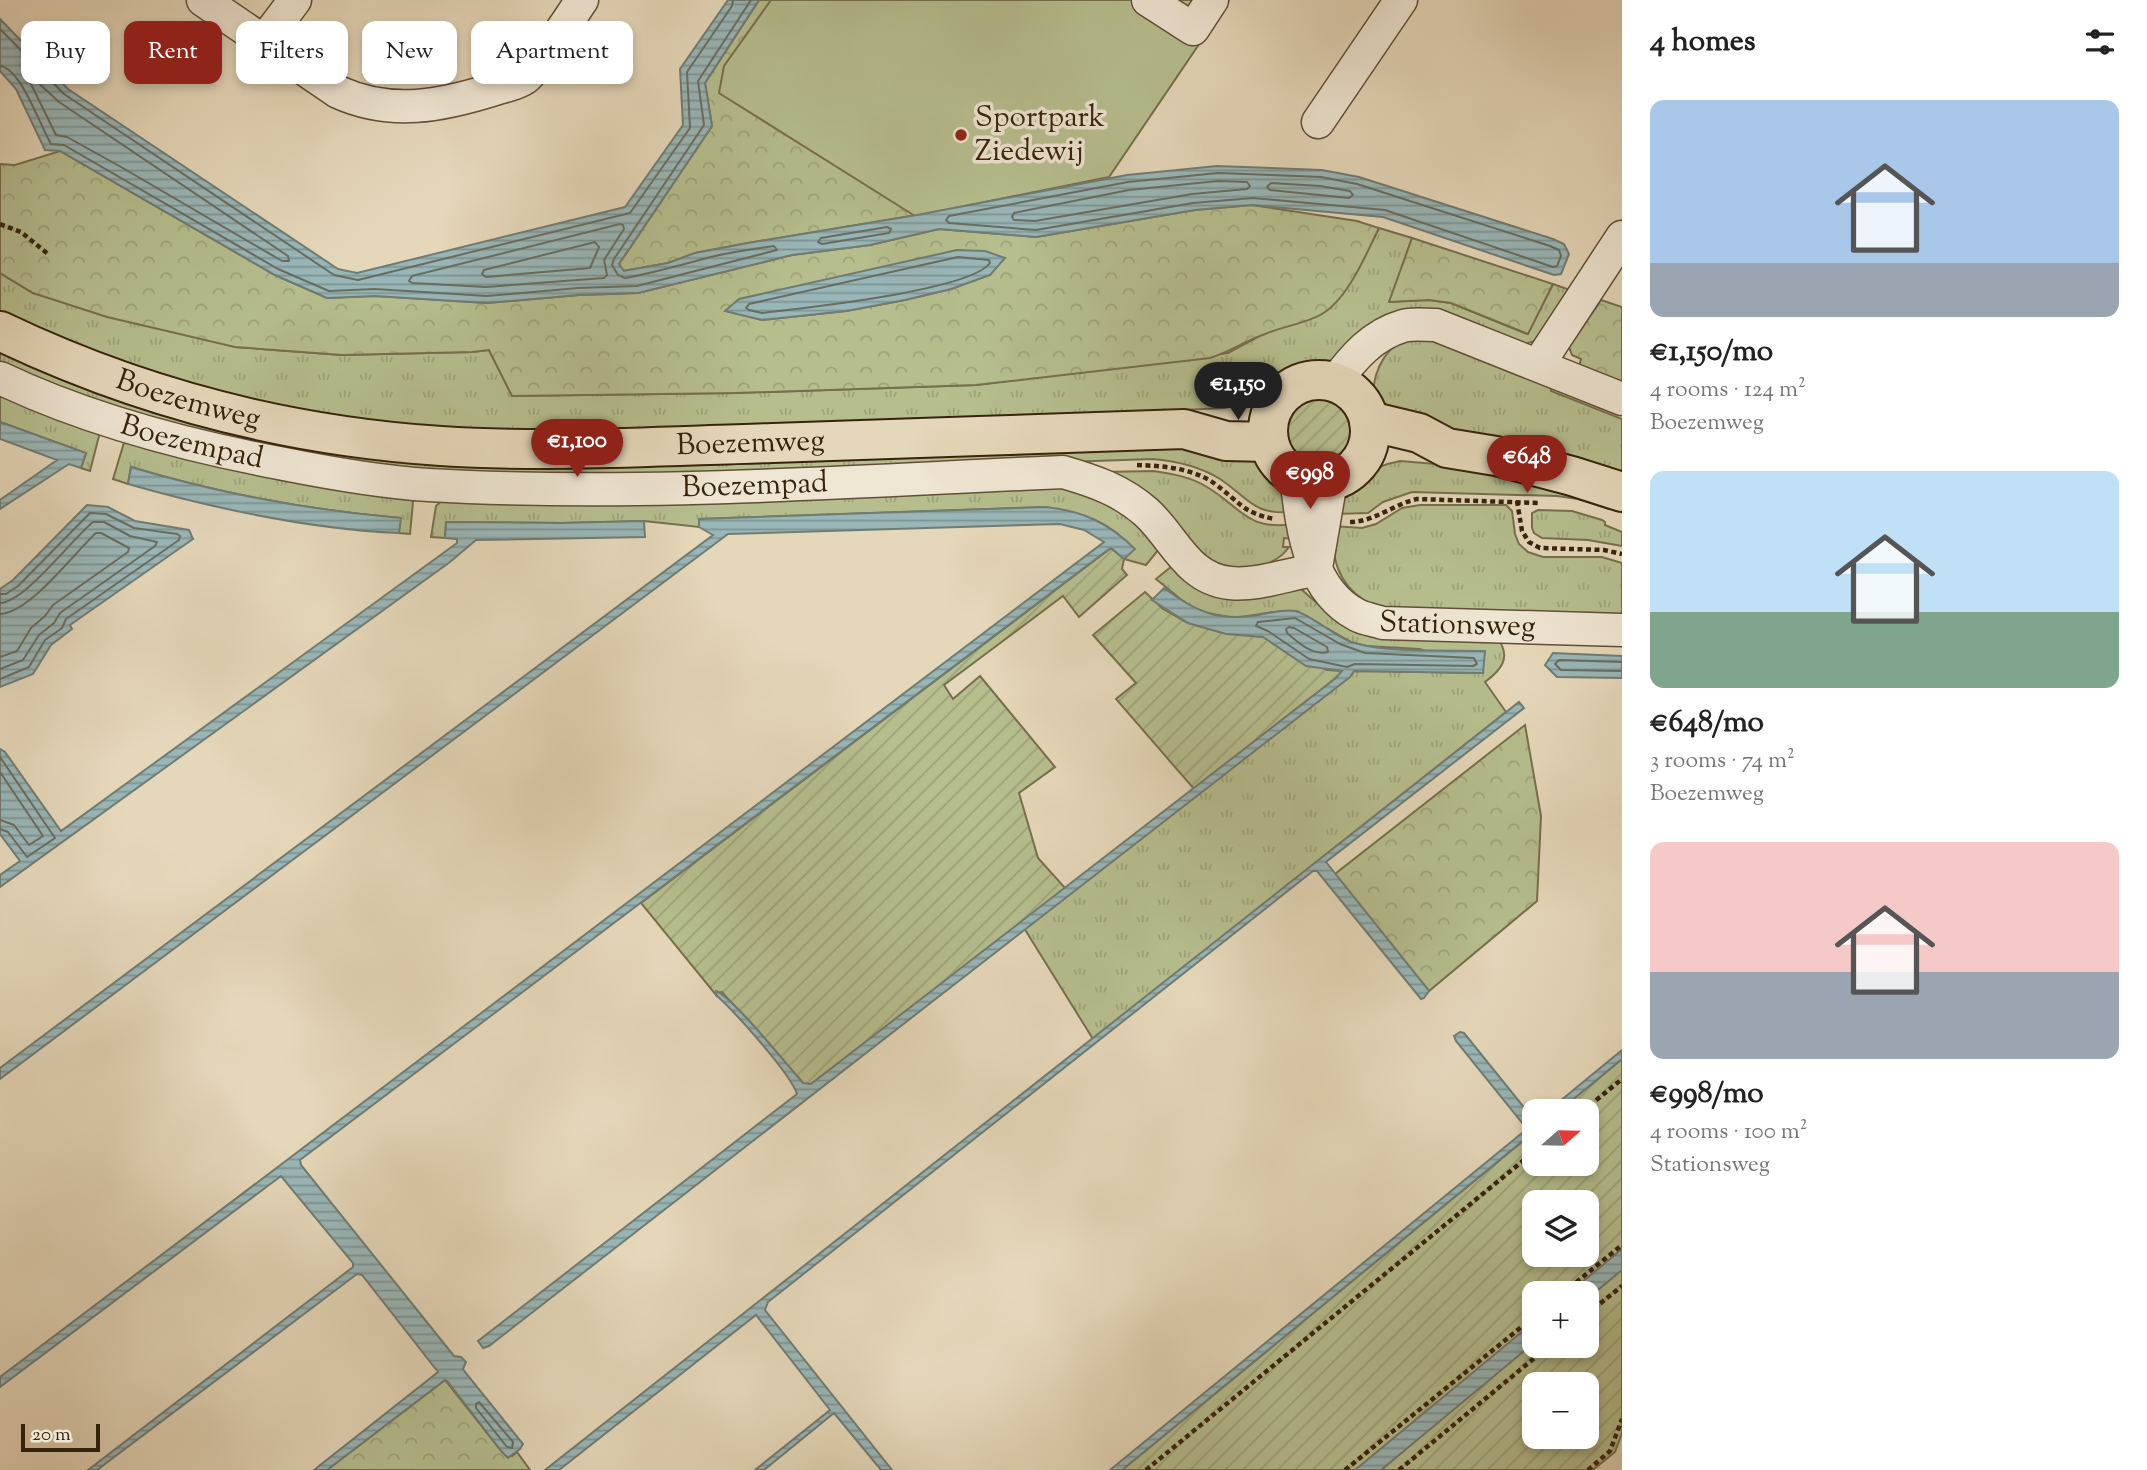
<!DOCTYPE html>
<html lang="en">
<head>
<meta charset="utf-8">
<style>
	:root { --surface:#fff; --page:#f6f6f6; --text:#222; --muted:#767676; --accent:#8f2418 }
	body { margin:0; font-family:"Sorts Mill Goudy",serif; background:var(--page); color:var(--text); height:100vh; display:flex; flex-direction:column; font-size:26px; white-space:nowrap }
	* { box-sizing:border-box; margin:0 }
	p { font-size:23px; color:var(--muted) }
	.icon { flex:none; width:38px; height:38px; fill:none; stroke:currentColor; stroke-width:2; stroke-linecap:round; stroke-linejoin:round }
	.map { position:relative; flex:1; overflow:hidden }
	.details { display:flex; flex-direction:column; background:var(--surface); width:525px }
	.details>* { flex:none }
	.guide { position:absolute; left:21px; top:21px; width:665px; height:63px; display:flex; gap:14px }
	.needle { width:46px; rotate:70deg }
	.buttons { position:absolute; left:1522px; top:1099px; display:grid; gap:14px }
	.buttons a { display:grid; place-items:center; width:77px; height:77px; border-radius:14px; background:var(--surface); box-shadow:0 4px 10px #0003; font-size:35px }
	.scale { position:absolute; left:21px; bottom:18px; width:79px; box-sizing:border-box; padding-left:7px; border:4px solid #36230b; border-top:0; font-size:19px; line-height:24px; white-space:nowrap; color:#36230b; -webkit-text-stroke:5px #eee5d2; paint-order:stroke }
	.price { position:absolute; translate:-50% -60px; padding:0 16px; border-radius:24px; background:var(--accent); color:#fff; font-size:23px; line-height:46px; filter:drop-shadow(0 2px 4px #0008) }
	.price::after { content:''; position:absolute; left:50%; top:42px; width:21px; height:16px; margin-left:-10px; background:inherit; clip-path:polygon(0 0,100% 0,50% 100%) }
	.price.current { background:#222; color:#fff }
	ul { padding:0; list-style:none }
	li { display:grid; align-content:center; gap:14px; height:371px; padding:0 28px }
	li span { display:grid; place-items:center; height:217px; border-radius:14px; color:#555 }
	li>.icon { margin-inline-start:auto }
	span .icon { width:126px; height:126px; fill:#fffc; stroke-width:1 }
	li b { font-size:30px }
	h2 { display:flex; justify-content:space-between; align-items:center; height:84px; padding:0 28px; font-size:30px }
	.pill { padding:0 24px; border-radius:14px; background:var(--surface); box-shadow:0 4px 10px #0003; font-size:24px; line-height:63px }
	.pill.current { background:var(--accent); color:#fff }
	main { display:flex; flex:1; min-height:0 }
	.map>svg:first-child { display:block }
	.grass { fill:url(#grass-tufts); stroke:#76704c; stroke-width:2 }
	.forest { fill:url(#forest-crowns); stroke:#76704c; stroke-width:2; fill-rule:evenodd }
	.garden { fill:url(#garden-furrows); stroke:#76704c; stroke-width:2; fill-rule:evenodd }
	.pitch { fill:#b6be8e; stroke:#76704c; stroke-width:2 }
	.water { fill:url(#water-rules); stroke:#717c73; stroke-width:2 }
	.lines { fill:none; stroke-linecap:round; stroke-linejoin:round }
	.shore { stroke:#686d62; stroke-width:2 }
	.minor-casing { stroke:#625036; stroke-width:35 }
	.major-casing { stroke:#36230b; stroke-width:42 }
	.path { stroke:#36230b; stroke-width:4.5; stroke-dasharray:5 3.5; stroke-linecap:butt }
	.minor { stroke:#eee5d2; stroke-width:32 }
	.major { stroke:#e5d7b9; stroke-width:38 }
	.poi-dot { fill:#8f2418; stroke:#eee5d2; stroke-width:2.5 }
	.labels { text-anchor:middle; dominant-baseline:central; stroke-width:7; stroke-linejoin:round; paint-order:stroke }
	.poi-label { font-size:30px; fill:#36230b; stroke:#eee5d2; text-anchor:start }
	.street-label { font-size:30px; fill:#36230b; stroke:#eee5d2 }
</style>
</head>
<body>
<main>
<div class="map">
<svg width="1622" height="1470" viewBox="0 0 1622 1470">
	<defs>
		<pattern id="grass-tufts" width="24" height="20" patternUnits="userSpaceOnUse" patternTransform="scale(1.75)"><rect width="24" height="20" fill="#b6be8e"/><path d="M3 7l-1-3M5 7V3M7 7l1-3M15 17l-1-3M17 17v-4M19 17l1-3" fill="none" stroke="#9da379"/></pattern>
		<pattern id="forest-crowns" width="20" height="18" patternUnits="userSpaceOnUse" patternTransform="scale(1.75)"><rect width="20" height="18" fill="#b6be8e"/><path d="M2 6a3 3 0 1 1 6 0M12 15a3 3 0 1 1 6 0" fill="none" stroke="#9da379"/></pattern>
		<pattern id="garden-furrows" width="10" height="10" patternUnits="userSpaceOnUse" patternTransform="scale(1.75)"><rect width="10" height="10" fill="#b6be8e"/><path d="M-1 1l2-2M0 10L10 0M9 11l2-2" fill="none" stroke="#9da379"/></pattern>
		<pattern id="water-rules" width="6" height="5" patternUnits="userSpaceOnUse" patternTransform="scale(1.75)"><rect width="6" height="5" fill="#99b7b8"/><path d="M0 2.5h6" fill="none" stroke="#7e9494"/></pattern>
	</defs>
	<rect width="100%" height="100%" fill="#e5d7b9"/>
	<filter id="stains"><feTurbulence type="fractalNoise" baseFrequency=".00286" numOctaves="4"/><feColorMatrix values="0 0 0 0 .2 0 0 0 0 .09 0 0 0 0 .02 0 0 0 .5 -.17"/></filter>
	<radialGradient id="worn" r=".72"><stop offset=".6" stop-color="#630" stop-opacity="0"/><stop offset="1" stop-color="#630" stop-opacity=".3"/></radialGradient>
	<!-- grass -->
	<path class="grass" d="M1379,228L1412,238L1390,302L1429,300L1451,303L1527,334L1553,284L1573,291L1541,339L1528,343L1527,345L1448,313L1330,365L1294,372L1253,401L1225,408L887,424L526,435L366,425L153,378L0,313V273L33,293L235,347L342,355L472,352L489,350L512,396L736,393L976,385L1228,353L1263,334L1322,314L1357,271Z
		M1420,336L1553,384L1551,391L1622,419V471L1620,475L1400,419C1394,415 1386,412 1381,407C1365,392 1379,358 1394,347C1401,341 1411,339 1420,336Z
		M0,348L275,439L1171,442L1256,456L1285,488L1293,512C1252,515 1250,499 1220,479C1199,466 1177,461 1152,459L632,477L405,473L159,425L0,364Z
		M0,387L97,427L99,436L90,471L81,468L86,453L0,422Z
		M126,436L410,494L413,502L410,534L399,533L400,518C308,510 220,494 131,467L128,484L113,479Z
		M1400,461L1483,468L1612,502L1609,509L1578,499L1557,496L1412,492L1383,502L1368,513L1335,514C1345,483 1369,467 1400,461Z
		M1154,471C1173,474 1191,477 1207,487C1242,508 1247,531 1294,524L1295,539L1284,538L1283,547H1289C1279,562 1256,570 1238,570C1231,570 1222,567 1215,566L1103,472Z
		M1035,482L1096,495L1133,516L1159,549L1146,565L1124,559L1134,549C1104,518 1087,516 1046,507L699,519V527L644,521L562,523L446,522L445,538L431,537L436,506L448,495Z
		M1420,505H1506L1512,511L1515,534L1519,544L1528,552L1543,557H1602L1622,563V616L1391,610C1382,607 1371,605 1364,600C1338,584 1330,555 1334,526L1362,528L1376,524L1402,508Z
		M1538,510L1572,511L1602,520L1605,522V525L1622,532V546L1588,540L1542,538L1534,533L1532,528V513Z
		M1172,566L1301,589L1336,620L1498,639C1512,658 1500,671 1485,682L1506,712L1093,1039L1024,928L1349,677L1354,671L1483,673L1420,649L1366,646L1351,642L1297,611L1274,612L1235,618L1207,613L1189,606L1156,579Z"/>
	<!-- forest -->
	<path class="forest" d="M759,0H788L1105,168L1102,180L917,215L748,243L695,253L668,263L623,271L619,264L712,126L705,83Z
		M60,151L275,275L327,298L375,296L487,303L579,295L638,293L792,255L870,245L939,229L1036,237L1195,210L1252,205L1357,221L1379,228C1366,254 1348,299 1322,314C1305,324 1283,326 1265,334C1245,341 1230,352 1210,358L976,385L736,393L512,396L489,350L472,352L342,355L235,347L107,317L33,293L0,273V164L15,165ZM957,250L1004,258L990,275L951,289L905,300L846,311L762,320L726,311Z
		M1412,238L1553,284L1528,334L1451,303L1429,300L1389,302Z
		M1601,300L1622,307V384L1579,367L1581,359L1572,355L1569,347Z
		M1525,725L1541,816L1537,901L1429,991L1335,874Z
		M445,1380L502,1452L512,1456L517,1452L530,1470H327Z"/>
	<!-- garden -->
	<path class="garden" d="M1286 431a33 33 0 1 1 66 0a33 33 0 1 1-66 0Z
		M1111,548L1124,559L1122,569L1127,575L1079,617L1063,596L944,685L953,699L980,676L1055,767L1019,793L1038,858L1066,889L811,1084L805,1085L722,992L716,993V995L641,903Z
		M1145,592L1163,609L1188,623L1226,633L1264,637L1327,670L1343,671L1336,678L1194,789L1116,699L1136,683L1093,635Z
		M1622,1059V1433L1615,1452L1593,1470H1122L1535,1131V1164H1587V1111H1559ZM1535,1202H1587V1255H1535ZM1535,1293H1587V1346H1535ZM1535,1384H1587V1437H1535Z"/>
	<!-- pitch -->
	<path class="pitch" d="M771,0H1229L1109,177L915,216L719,93L724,66Z"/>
	<!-- water -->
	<path class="water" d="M728,0H759L705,83L712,126L619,264L624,271L668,263L695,253L748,243L917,215L1127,175L1217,166L1322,170L1359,177L1553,239L1564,244L1569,254L1561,274L1554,275L1383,217L1252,205L1195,210L1036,237L939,229L870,245L792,255L638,293L579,295L487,303L375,296L327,298L275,275L60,151L45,150L16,89L0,71V19L68,89L338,269L357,273L625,207L683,125L680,69Z
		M957,250L985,251L1005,258L990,275L951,289L905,300L846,311L762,320L725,311L739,299Z
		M0,422L86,453L81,468L69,464L0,509V500L57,460L0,439Z
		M131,467C220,494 309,510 401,518L399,533C307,529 216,509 128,484Z
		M87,505L108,507L135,521L189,530L193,539L70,625L72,629L51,645L33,674L0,687V589L13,580Z
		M1046,507C1083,511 1109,523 1135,549L1124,559L1111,548L1105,552L300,1160L301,1165L454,1356L461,1357L466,1362L463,1369L465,1372L523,1444L520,1449L508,1458L502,1452L448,1382L445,1380L327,1470H314L438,1372L362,1275L357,1274L97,1470H88L353,1267V1263L281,1176L0,1387V1377L1104,542L1084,530L1060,524L728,534L0,1079V1068L713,535L699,527V519Z
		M644,521L645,537L476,540L450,562L0,887V875L20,861L0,834V749L5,752L61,831L457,543V539L445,538L446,522L562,523Z
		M1164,588C1195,611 1218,622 1258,615C1270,613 1283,609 1295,611C1310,614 1334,636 1351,642C1384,653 1448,650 1485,651L1483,673L1354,671L1350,677L489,1346L483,1348L478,1341L797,1094C791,1074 734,1011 716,995V991C731,995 789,1067 803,1083L811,1084L1336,678L1342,671L1306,666L1263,637L1226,634L1188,623L1152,600Z
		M1553,653L1622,656V678L1557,677L1545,665Z
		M1519,702L1524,708L1326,862L1429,991L1424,998L1421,999L1317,871H1313L768,1302L765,1310L892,1470H881L834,1413L764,1470H755L830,1410L756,1315L559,1470H545Z
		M1460,1032L1464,1033L1535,1121V1131L1122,1470H1110L1527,1129L1456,1041L1454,1036Z
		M1622,1050V1059L1559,1111H1548Z
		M1622,1249V1270L1587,1299V1293H1569Z
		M1535,1321V1342L1381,1470H1355Z"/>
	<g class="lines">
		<!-- shore -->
		<path class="shore" d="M0,29L64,94L334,275L358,280L630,213L690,128L687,72L732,6L733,0
			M0,66C21,68 40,126 51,144L64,145L278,269L329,291L375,289L487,296L578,288L637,286L777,250L774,246C748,250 721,253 696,261C672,267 650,274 625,278L618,275L612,265L614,259L704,125L698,81L751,0
			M32,77L59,102L288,256L289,261H282L121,167L67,137L56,135L30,82Z
			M1218,173L1321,177L1357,184L1550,246L1559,250L1561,256L1557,266L1553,267L1385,210L1253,198L1193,203L1036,230L949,223L946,220L949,216L1128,182Z
			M1218,181L1247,182L1250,186L1247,189L1192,194L1035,221L1014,220L1012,217L1014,213L1129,190Z
			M1271,183L1320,186L1350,191L1353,195L1349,198L1270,190L1267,187Z
			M620,224L623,225L624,229L604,260L607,275L604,278L486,287L412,283L409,281L412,276Z
			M887,227L891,229L889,233L822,244L818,242L821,238Z
			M595,242L599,247L590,268L486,277L482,274L484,270Z
			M958,257L989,260L990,263C969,291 802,308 762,313L749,310L746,308L749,304Z
			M0,594H6L18,586L90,513L106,514L134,528L177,534L180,536L179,540L66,619L62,628L45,640L29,667L0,679
			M0,603C25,602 71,540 93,522H104L130,536L157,542L155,546L60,613L54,623L39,635L23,660L0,669
			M0,614C30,613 73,554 96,533H101L129,548L128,552L53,605L45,616L31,628L17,651L0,657
			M1295,618L1340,644L1365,653L1474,658L1477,664L1473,666L1355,664L1347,667L1309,659L1268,631L1256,626L1258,622Z
			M1289,627L1294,628L1327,647L1328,652C1312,656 1298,642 1287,633L1286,629Z
			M1622,662L1559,660L1555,664L1561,670L1622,671
			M0,757L55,838L27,857L8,832L0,829
			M0,772L43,836L29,845L14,825L0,820
			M479,1402L513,1442L512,1448L507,1447L476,1408V1404Z"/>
		<defs>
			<g id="minor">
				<path d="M203,0L338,92C391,116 441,106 495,89C504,86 517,84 525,78C535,72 573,13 582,0"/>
				<path d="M1148,0L1193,29L1212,0"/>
				<path d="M264,41L295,0"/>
				<path d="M1318,122L1401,0"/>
				<path d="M1538,365L1622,237"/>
				<path id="s1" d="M0,378C88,420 184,445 279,463C329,473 379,482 429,485C640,497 853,481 1063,472C1094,481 1121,490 1146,512C1174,537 1187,579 1230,583C1257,586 1288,574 1315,570"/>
				<path d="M1335,382C1353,358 1372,335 1403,326C1413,323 1426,325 1436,325L1622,399"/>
				<path id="s2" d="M1296,477C1302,525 1308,590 1357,615C1364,619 1374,620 1383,623L1622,630"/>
				<path d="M1317,562L1331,481"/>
			</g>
			<g id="major">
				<path id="s3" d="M0,331C138,397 288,436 441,446C552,453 663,446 773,443C910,438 1047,434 1184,429L1226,441L1269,442"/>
				<circle cx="1319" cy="431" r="51"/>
				<path d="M1369,421L1419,433L1447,448L1496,456L1572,476L1622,492"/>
			</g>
		</defs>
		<!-- minor casing -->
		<use href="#minor" class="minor-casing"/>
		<!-- major casing -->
		<use href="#major" class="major-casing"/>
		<!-- path -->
		<path class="path" d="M0,224L21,232L48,254
			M1137,465C1164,466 1193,468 1215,484C1240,502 1242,513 1275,519
			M1517,501L1522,531L1529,542L1540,548L1604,550L1622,554
			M1350,522C1374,522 1394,504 1417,499L1539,503
			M1583,1111L1622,1079
			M1563,1293L1622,1245
			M1587,1314L1622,1286
			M1146,1470L1535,1151
			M1345,1470L1535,1316
			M1399,1470L1549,1346
			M1588,1470L1610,1451L1622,1419"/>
		<!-- minor -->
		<use href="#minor" class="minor"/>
		<!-- major -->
		<use href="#major" class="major"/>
	</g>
	<!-- markers -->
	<circle class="poi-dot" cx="961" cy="135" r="7"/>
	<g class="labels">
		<!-- poi labels -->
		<g class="poi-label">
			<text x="975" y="118">Sportpark<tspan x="975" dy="34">Ziedewij</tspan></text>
		</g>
		<!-- street labels -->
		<g class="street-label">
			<text stroke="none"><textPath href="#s3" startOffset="201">Boezemweg</textPath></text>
			<text stroke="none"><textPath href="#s1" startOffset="203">Boezempad</textPath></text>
			<text stroke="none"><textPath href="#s3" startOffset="768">Boezemweg</textPath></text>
			<text stroke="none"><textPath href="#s1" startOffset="770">Boezempad</textPath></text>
			<text stroke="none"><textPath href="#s2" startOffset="259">Stationsweg</textPath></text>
		</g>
	</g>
	<rect width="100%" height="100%" filter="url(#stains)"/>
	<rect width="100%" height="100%" fill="url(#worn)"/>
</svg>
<div class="buttons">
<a><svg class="needle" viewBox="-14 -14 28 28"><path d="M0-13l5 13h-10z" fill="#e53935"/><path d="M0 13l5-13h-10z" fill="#767676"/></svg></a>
<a><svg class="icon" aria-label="layers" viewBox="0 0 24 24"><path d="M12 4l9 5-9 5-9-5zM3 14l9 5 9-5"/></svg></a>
<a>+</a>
<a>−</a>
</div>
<div class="scale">20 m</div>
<b class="price current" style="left:1238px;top:422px">€1,150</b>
<b class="price" style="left:577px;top:479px">€1,100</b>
<b class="price" style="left:1527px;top:495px">€648</b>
<b class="price" style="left:1310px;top:511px">€998</b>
<div class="guide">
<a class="pill">Buy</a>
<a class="pill current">Rent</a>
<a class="pill">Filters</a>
<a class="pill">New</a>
<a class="pill">Apartment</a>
</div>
</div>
<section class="details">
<h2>4 homes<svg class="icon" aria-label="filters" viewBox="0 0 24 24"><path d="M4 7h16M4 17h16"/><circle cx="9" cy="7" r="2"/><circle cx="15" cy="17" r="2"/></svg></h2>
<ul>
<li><span style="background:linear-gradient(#a9c7e8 75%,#9aa5b1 0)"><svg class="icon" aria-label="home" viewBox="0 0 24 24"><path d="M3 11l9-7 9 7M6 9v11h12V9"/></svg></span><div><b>€1,150/mo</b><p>4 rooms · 124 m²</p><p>Boezemweg</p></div></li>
<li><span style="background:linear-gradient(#bfe0f5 65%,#7fa58c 0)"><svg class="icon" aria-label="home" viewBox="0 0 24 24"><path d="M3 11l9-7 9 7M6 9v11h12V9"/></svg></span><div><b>€648/mo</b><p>3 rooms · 74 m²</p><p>Boezemweg</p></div></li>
<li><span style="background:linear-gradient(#f6c9c9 60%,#9aa5b1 0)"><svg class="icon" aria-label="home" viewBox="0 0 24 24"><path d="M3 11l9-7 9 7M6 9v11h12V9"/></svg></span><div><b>€998/mo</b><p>4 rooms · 100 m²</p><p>Stationsweg</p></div></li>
</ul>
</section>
</main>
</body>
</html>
